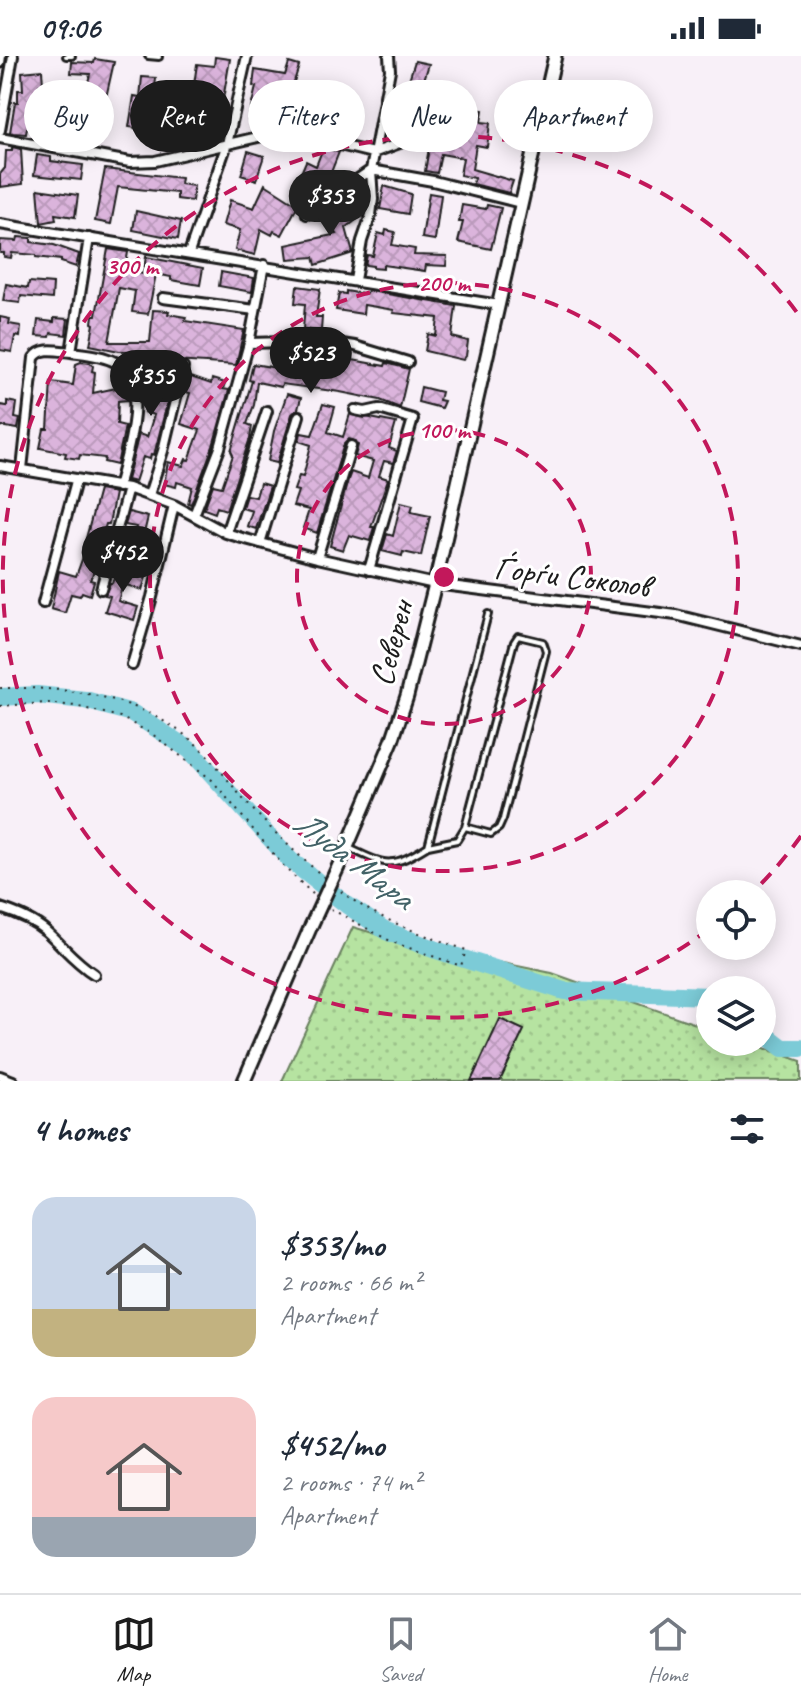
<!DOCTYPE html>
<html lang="en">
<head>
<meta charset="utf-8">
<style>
	:root { --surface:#fff; --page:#f6f6f7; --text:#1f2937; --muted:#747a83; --line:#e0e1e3; --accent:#1c1c1c }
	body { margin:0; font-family:Caveat,sans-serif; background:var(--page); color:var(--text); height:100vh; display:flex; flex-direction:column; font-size:30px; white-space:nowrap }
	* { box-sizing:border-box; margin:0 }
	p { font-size:26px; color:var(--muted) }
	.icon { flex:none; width:44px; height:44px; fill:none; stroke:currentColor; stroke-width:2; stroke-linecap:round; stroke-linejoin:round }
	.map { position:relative; height:1025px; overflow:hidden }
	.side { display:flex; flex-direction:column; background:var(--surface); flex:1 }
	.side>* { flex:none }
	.banner { position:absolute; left:24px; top:24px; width:754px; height:72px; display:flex; gap:16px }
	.controls { position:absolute; left:696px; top:824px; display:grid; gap:16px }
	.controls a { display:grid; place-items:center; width:80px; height:80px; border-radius:50%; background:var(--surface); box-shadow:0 4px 20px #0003; font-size:40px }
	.price { position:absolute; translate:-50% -68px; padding:0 18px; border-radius:28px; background:var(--accent); color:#fff; font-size:26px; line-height:52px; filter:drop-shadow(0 2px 4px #0008) }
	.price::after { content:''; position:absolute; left:50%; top:48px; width:24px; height:18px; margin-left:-12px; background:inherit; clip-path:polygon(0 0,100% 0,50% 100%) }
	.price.current { background:#222; color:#fff }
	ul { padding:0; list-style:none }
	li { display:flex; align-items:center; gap:24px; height:200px; padding:0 32px }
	li span { display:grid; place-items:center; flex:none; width:224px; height:160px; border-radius:24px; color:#555 }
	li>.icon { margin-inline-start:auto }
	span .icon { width:96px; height:96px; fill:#fffc; stroke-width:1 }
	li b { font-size:34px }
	h2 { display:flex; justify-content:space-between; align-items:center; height:96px; padding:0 32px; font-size:34px }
	.tag { padding:0 28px; border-radius:36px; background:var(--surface); box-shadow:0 4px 20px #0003; font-size:28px; line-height:72px }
	.tag.current { background:var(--accent); color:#fff }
	.status { display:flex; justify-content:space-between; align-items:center; height:56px; padding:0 40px; background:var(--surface); direction:ltr }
	.status svg { height:22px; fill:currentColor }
	.dock { display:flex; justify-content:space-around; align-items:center; height:112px; border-top:2px solid var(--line); background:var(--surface); font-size:22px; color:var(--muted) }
	.dock a { display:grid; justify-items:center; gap:4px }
	.dock .current { color:var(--accent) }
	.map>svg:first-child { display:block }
	.park { fill:url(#park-dots); stroke:#69805e; stroke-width:2 }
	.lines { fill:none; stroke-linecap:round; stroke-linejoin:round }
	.river { stroke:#7bcbd7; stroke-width:18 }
	.building { fill:url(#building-cross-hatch); stroke:#1c1c1c; stroke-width:2; fill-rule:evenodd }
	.service-casing { stroke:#1c1c1c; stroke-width:10 }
	.minor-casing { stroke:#1c1c1c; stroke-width:14 }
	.secondary-casing { stroke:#1c1c1c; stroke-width:17 }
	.path { stroke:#1c1c1c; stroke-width:2; stroke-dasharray:2 6; stroke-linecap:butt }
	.service { stroke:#fff; stroke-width:4 }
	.minor { stroke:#fff; stroke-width:8 }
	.secondary { stroke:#fff; stroke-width:11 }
	.secondary-bridge-casing { stroke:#1c1c1c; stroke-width:17; stroke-linecap:butt }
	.secondary-bridge { stroke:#fff; stroke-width:11 }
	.ring { fill:none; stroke:#c2185b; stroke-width:4; stroke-dasharray:14 10 }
	.labels { text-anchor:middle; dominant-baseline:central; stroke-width:6; stroke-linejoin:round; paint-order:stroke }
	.street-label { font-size:34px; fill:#1c1c1c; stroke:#fff }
	.water-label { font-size:36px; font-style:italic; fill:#426267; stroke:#fff }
	.centre { fill:#c2185b; stroke:#fff; stroke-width:4 }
	.ring-label { font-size:24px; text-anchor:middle; font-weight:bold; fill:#c2185b; stroke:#fff; stroke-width:6; stroke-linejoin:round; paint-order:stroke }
</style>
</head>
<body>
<div class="status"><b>09:06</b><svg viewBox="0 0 49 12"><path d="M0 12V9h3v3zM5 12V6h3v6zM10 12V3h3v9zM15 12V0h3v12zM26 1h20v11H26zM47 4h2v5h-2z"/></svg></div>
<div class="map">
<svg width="801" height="1025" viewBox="0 0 801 1025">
	<defs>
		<pattern id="park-dots" width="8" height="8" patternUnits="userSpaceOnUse" patternTransform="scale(2)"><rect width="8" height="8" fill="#b6e3a1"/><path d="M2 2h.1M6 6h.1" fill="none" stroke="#9cc28a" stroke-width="1.8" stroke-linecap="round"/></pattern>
		<pattern id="building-cross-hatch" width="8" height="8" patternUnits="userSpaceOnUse" patternTransform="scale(2)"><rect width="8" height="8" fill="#dbb4dc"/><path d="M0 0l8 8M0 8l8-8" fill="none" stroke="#bb9abc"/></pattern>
	</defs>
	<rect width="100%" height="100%" fill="#f8f0f8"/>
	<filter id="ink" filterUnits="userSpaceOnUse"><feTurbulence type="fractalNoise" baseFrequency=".0125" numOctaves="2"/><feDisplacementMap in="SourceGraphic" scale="16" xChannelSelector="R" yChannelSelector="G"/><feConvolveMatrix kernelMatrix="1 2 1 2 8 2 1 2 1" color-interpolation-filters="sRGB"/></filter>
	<g filter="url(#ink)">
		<!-- park -->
		<path class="park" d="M353,871L413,889L552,917L710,973V986H747L801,1005V1025H282Z"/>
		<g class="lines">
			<!-- river -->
			<path class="river" d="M0,641L37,639L85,644L132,657L190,694L290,804L347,849L386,875L436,894L564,935L710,940
				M762,976L783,992H801"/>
		</g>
		<!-- building -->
		<path class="building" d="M215,1L230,3L222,49H226V59L209,55V45L192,42L197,8L214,10Z
			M95,3L114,6L105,46L97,45V51L94,50L90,72L74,70L72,78L68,77L66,86L51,83L62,31L86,35L90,18L71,17L72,6L94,7Z
			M415,5L429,8L416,49L443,52L447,32L458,34L455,50L483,54L481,66L490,67L487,91L476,89L472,113L513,125L509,137L473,128L474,122L460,119L463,102L441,98L437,117L425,115L429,92L436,94L441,66L398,58Z
			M289,7L299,10L284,57L265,51L261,68L248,64L256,31L253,30L255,14L285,19Z
			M42,14L43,28L39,29L38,44H36L30,73L27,72L26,78L13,77L10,76L15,46H18V34H23L22,16Z
			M142,21L156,22L154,44L175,47L173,63H170L167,92L153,91L155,75L129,71L134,40L140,41Z
			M303,45L348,54L343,72L299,64Z
			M12,91L21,93L23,128L0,131V118L5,112L6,95H12Z
			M323,92L339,96L324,134L298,124L306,105L316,110Z
			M248,95L264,100L256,124L241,119Z
			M37,99L51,101V105L83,109L81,124L34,119Z
			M105,113L181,122L180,128L194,130L192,145L177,143V137L118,131L111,168L95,165Z
			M265,128L298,149L282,179L274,175L272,179L261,173L255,199L235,194L240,174L223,169L230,144L254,152Z
			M384,130L411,138L408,158L380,153Z
			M38,133L78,139L75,161L55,158L56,164L41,167Z
			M429,137L441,139L435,184L422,182Z
			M362,140L366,145L364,158L346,172L353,197L316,209L314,201L288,203L286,189L337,178L327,163L338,155L340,158Z
			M462,149L486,153L487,149L501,152L491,193L458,186L463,166H459Z
			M136,155L181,165L178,183L133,174Z
			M386,174L395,176L392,189L415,193L414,199L447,200L446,210L426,209L425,215L383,209V213L373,212V210L365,209L367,199L373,200L378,177L385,179Z
			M18,181L31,182V186L54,189L79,198L76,211L61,206V204L36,201V199L12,197L11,202L4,201V197H0V184L17,185Z
			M108,193L128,196L125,214L143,218L146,201L203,212L200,229L171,224V221L156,218L148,258L132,256L135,235L119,232L109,286H150L153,254L169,255L168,258L186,261L185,265L244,274L236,309L144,303L140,302V295H119L90,289L94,268L92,267L93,259H96Z
			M221,216L254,222L252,236L219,230Z
			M29,226L53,228L52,243L21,240L20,247L3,245L6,228L28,232Z
			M297,230L320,233L316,261H322L321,275L303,273L305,248L295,247Z
			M346,235L363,238L370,235L456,250L452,281L468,285L466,300L463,304L425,295L428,278L436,280L438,262L393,257L394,254L364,249L363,258L336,254L339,237L346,238Z
			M0,261L10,263L9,268L21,270L20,281L15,280L12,296L0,294Z
			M54,262L68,263L66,279L51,277L50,281L36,280L38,264L54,266Z
			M323,292L348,296L347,303L385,310L386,307L409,313L400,352L380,344L340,336L282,328L281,331L257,326L254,349L247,368L252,370L250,382L226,454L217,451L215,457L204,453L213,429L222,431L233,399L231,395L252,325L249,324L253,308L277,312L278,297L302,298V295L292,293ZM310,297L327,299L330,304L335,305L333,321L310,319Z
			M81,306L90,307L93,310L92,315L95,316L93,337L125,330V332L127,344L118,345L117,368L125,370L117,409L104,406L105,402L80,399L79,403L65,401L66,397L40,392L44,373H48L51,326L73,329L76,308Z
			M143,306L157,310L155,325L172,328L154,399L151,398L150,403L143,401L135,426L127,424L139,378L147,381L154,359L144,356L151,327L140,325Z
			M188,320L211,328L212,323L225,327L223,333L229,334L213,390L191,448L188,447L192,431L177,426L176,431L164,428L168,406L183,410L186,403L189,404L200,374L181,368L190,337L185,336Z
			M421,331L441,336L439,344L444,345L441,352L418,346Z
			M287,338L301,342L298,353L292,358L277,407L268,405L274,375Z
			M7,345L17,347L15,362L20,363L18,373L0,370V349L7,350Z
			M323,348L335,351L328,376L343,381L350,358L396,367L389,392L397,395L393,407L384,405L379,420L388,423L371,471H374L370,485L349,479L343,494L330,490L348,424L351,416L368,422L373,405L355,400L358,389L356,385L349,383L344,388L317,477L303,472L309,454L293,450L298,435L294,434L299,420L303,421L311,389L299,385L301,377L312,379Z
			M260,427L270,430L256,473L247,470L252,455L242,452L246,439L256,441Z
			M99,434L115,437L109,468H106L100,489L105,490L90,524L94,525L90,539L82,536L80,540L71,538L65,557L51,553L59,515L76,520L84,498L82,497Z
			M401,446L413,449L411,456L430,460L421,500L403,496L402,500L382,495L387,478L393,480Z
			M129,456L148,461L143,481L150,483L145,499L129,495L136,471L125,469Z
			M117,513L146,521L142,534L123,528L118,545L138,551L134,564L105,555L110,540L105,539L110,527H112Z
			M500,963L524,974L500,1025H471Z"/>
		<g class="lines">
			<defs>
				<path id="service" d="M66,0H72
					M148,0L159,1
					M428,790L457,784L465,771L514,586L518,580L543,586L546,595L503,763L499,772L491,778L465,771
					M349,792C387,810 391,813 428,790L488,558"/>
				<path id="minor" d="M0,7L1,0
					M0,74L13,0
					M0,82L130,106L155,105L275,77H289L373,97L405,85L411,76
					M307,158L371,114L433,125L521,147
					M0,168L499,249
					M189,197L227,88L247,0
					M355,224L362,185L371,159L373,143L371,114L390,14L389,0
					M163,242L255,254
					M249,287L323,285L355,290L408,306
					M71,296C85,298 102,299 115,306C152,326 126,400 118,431
					M355,354L365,356L379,353L413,363L369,514
					M0,410L128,432L174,449L226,477L242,482L317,502L435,528L676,559L801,590
					M22,413L34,302C42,290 58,295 71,296L89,182
					M149,439L163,395L183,312
					M194,459L220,392L249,287L264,209
					M226,477L267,355
					M260,487L299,360
					M317,502L351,390
					M101,533L128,432
					M43,547L76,425
					M132,609L152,541L174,449
					M0,852C16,857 33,864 46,875C63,890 74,905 94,918
					M0,1020L13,1025"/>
				<path id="secondary" d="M344,798L392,685L407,640L435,528L555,0
					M244,1025L311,870"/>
			</defs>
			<!-- service casing -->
			<use href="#service" class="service-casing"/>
			<!-- minor casing -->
			<use href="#minor" class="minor-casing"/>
			<!-- secondary casing -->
			<use href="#secondary" class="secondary-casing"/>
			<!-- path -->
			<path class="path" d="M0,632C67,631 131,638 186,680C209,697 226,722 244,744C269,771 295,797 324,821
				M0,650L47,647L75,650L120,661L152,678L212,724L286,813L314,839
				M331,853L392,886L461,910L466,894C421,878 375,863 338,833"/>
			<!-- service -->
			<use href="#service" class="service"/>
			<!-- minor -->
			<use href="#minor" class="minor"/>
			<!-- secondary -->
			<use href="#secondary" class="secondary"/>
			<defs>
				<path id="secondary-bridge" d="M311,870L344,798"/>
			</defs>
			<!-- secondary-bridge casing -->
			<use href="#secondary-bridge" class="secondary-bridge-casing"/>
			<!-- secondary-bridge -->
			<use href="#secondary-bridge" class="secondary-bridge"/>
		</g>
	</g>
	<!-- distance rings -->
	<g class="ring">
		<circle cx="444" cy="521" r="147"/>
		<circle cx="444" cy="521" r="294"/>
		<path d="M801 780A441 441 0 0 1 753 836M709 873A441 441 0 1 1 801 262"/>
	</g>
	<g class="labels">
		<!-- street labels -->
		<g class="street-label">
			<text transform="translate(572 520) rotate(7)">Ѓорѓи Соколов</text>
			<text transform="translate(391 587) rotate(-75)">Северен</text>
		</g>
		<!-- water labels -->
		<g class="water-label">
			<text transform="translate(354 803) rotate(37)">Луда Мара</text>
		</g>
	</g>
	<circle cx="444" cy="521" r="12" class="centre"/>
	<g class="ring-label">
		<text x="132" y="218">300 m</text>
		<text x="444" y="235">200 m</text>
		<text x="444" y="382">100 m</text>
	</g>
</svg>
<div class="controls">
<a><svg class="icon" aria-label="locate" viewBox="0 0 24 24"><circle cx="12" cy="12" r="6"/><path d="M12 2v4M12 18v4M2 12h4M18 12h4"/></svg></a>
<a><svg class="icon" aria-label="layers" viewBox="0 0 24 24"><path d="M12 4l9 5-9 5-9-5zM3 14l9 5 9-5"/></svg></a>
</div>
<b class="price current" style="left:330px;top:182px">$353</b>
<b class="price" style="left:311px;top:339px">$523</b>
<b class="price" style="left:151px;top:362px">$355</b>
<b class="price" style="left:123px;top:538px">$452</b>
<div class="banner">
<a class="tag">Buy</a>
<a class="tag current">Rent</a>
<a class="tag">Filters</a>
<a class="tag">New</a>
<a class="tag">Apartment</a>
</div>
</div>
<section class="side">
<h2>4 homes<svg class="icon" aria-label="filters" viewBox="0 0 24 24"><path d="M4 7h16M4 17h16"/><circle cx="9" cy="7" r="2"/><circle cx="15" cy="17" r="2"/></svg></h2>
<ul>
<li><span style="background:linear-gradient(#c9d6e8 70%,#c2b280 0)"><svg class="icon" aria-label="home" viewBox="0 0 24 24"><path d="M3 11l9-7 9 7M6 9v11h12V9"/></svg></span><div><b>$353/mo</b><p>2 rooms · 66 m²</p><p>Apartment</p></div></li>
<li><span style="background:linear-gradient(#f6c9c9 75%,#9aa5b1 0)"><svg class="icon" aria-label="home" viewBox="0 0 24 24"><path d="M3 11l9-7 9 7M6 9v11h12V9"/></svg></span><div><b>$452/mo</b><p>2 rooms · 74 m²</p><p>Apartment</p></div></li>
</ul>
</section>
<nav class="dock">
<a class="current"><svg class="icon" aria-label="map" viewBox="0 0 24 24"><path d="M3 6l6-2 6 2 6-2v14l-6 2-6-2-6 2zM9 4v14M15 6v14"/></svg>Map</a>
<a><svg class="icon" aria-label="saved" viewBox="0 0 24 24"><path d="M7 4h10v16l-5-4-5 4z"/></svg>Saved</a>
<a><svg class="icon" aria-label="home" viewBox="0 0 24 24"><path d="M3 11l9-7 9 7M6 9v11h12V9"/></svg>Home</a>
</nav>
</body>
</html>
